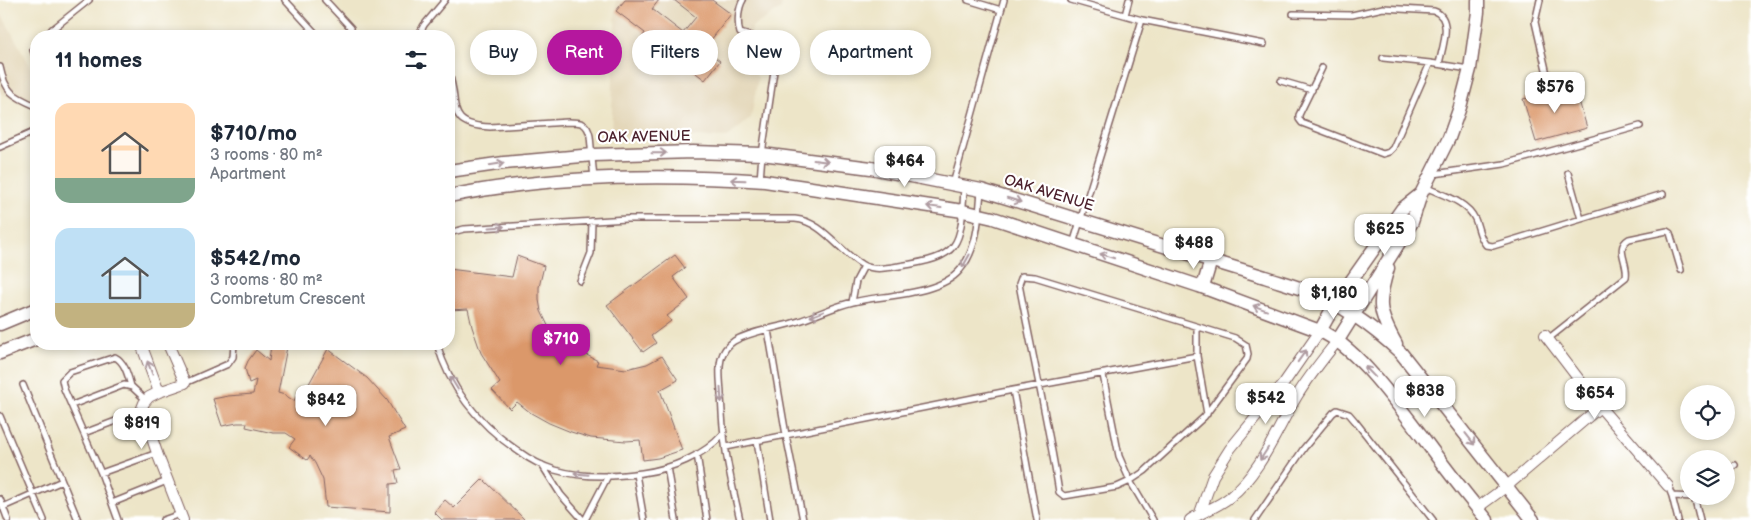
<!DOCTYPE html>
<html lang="en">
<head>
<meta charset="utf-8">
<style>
	:root { --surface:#fff; --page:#f2f2f3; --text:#1f2937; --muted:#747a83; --accent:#b5179e }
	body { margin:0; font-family:"Balsamiq Sans",sans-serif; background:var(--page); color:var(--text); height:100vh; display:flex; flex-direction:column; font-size:19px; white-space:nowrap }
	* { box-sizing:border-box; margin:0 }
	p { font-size:16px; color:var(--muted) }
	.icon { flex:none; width:28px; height:28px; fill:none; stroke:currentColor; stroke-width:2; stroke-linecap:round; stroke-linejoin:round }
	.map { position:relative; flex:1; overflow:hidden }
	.side { position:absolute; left:30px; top:30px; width:425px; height:320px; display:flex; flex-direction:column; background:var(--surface); border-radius:20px; box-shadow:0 2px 8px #0003 }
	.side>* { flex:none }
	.guide { position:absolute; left:470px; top:30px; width:475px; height:45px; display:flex; gap:10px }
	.tools { position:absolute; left:1680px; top:385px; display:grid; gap:10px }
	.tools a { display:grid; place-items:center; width:55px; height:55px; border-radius:50%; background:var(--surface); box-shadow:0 2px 8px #0003; font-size:25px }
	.price { position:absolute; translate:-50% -42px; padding:0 11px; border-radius:10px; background:#fff; color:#222; font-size:16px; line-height:32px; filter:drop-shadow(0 1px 2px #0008) }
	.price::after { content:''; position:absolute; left:50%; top:30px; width:15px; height:11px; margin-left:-8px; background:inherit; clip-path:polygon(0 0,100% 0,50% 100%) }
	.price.current { background:var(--accent); color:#fff }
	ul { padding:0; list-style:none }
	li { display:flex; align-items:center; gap:15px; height:125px; padding:0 25px }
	li span { display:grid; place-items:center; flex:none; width:140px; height:100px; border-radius:15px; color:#555 }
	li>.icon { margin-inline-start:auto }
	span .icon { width:60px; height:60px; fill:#fffc; stroke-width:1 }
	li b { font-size:21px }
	h2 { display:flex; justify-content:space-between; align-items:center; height:60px; padding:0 25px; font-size:21px }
	.pill { padding:0 18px; border-radius:22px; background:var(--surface); box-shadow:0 2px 8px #0003; font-size:18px; line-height:45px }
	.pill.current { background:var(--accent); color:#fff }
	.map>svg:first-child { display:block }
	.built { fill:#e3d6b7 }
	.building { fill:#db986b }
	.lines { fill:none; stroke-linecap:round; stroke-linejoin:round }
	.service-casing { stroke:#836462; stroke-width:8 }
	.minor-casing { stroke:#836462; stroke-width:12 }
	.tertiary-casing { stroke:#836462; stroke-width:15 }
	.service { stroke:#fff; stroke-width:5 }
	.minor { stroke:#fff; stroke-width:10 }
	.tertiary { stroke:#fff; stroke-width:12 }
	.oneway { stroke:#ae9aa0 }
	.labels { text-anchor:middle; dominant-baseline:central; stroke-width:4.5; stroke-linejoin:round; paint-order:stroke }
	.street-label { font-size:15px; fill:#4a1f2b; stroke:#fff }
</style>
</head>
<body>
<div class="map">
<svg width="1751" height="520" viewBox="0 0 1751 520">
	<rect width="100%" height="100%" fill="#fff"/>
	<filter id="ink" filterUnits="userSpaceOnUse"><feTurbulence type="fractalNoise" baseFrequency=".02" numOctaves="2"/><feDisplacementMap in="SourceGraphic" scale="10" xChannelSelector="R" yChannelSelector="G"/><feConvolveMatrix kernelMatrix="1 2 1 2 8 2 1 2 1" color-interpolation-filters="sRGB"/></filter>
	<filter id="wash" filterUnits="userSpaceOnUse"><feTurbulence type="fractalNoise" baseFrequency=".0096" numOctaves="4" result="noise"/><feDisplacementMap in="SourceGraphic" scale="20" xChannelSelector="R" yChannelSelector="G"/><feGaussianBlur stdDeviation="1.12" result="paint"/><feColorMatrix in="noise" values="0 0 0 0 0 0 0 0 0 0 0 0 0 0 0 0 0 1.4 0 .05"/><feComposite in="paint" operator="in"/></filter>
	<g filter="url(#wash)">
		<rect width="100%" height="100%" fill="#ede5c8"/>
		<!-- built -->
		<path class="built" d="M616,0H783L781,9L752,27L747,58L758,78L751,118L727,138L611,135Z
			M0,12L36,76V87L27,105L0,93Z"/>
		<g id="blocks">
			<!-- building -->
			<path class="building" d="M625,0H659L652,9L683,33L696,17L674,0H712L731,14L704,49L720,61L705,80L670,53L665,60L652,50L658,43L653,40L650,44L642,38L645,33L616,11Z
				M1575,87L1587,128L1536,142L1523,99Z
				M675,255L685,268L673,277L689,299L667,316L671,321L651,336L656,343L643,352L607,305Z
				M517,256L544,266L539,287V300L541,311L552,334L557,328L569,343L564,346L578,357L581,352L598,361L596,365L626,369L647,364L662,356L678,380L660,390L682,450L658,458L643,460L640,440L626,441L591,438L571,432L549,423L531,413L517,402L510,409L492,390L500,383L481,353L472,327L468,309L449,310V269L512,277Z
				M271,344L287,347L278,393L285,395L294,401L300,389L305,391L328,349L367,378L387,400L405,430L389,437L401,469L395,470L398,483L390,484V512L326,507L323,480L315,463L310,456L307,460L289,447L295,439L286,433H273L246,427L247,423H237L222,426L213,399L228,396L253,394L256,380L249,383L245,368L248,361L256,350L269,361Z
				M483,479L525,520H442L434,512L445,500L454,508Z"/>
		</g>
	</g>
	<g filter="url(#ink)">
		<use href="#blocks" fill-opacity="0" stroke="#836462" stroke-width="1"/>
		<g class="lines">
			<defs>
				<path id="service" d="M285,0L318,36
					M325,0L351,28
					M743,0C738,8 737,24 740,33L778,44L762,154L760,181
					M968,0L1001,10
					M1071,0L1142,20
					M1540,0L1535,22L1547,74
					M1293,14L1352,15L1383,8L1434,11C1454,18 1442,48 1439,64
					M1125,15L1129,0
					M52,29L58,36
					M44,36L89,0
					M418,36L424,25L445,0
					M36,44L33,50L36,59
					M1383,58L1430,63
					M0,67C5,92 13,96 36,106
					M1322,68L1299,115V119L1302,123L1383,154L1389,152L1393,148L1430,63L1469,69
					M449,74C460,104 444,125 490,127L568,122C581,122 587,122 590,136L594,179
					M1281,81L1312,90
					M0,147L36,131
					M1568,173L1581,219
					M1434,174L1504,164L1640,126
					M953,184L1004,0
					M1425,187C1442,195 1467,201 1475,219C1479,228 1479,237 1486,245L1493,246L1663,194
					M449,233L464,229L627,219H795C822,221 839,251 861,264C872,271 887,268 899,266C961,257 961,247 964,188
					M1073,244L1142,20L1264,44
					M1022,276L1035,277L1235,338L1246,345L1248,354L1247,359L1204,417L1145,471L1130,481L1117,487L1064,496L1059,492C1048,422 1032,353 1019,284Z
					M580,281L591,253L592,221
					M852,302L856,281L864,266
					M1197,327V356L1207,414
					M768,330L786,435L803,520
					M1548,339L1626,277C1629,263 1614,248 1629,239L1667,231L1670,233L1681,270
					M437,344C450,389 480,425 518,451C529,459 542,466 555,470C583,478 615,477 642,473C671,469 704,456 723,434
					M1103,375L1119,456L1130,481L1153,520
					M185,383L228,364L233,357L234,344
					M23,385L78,520
					M1013,390L1037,520
					M72,405L124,385L132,387L146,400
					M0,416L44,520
					M84,433L142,411
					M757,441L770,520
					M726,447L1013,390L1197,356
					M697,454L707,520
					M542,465L561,495L583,520
					M667,467L676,520
					M1726,470L1735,465
					M101,473L157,453
					M636,474L644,520
					M1668,486L1672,496L1678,520
					M1672,496L1694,497
					M1694,496L1700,520
					M0,499L8,520
					M112,503L167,481
					M3,507L62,481
					M118,520L101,473L64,389L62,380L70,372L115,357C125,362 128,376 131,386
					M163,520L180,514
					M585,520L608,476
					M740,520C734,492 726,463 724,434C722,422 722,409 721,396C721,384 718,371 721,359C723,351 728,345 734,341C753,330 779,328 799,321C817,315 835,306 853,302C883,295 940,295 960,270C978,249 979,216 981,190
					M1255,520L1304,448L1333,413L1337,410L1349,414L1355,421L1433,520"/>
				<path id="minor" d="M1545,335L1600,407L1668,486
					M141,344L159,392
					M168,344L185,383L159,392L149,397L144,403L142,408L157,453L183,520
					M1477,508L1507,486L1600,407
					M1200,513L1213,476L1230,449L1284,383L1320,331
					M1190,520C1203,511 1218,507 1230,497C1261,472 1277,429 1297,396C1309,376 1324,358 1338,340"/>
				<path id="tertiary" d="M449,171L504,163L593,155L693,152L762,154L871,168L981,190L1265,277C1280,282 1295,286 1310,292C1344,305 1374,328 1401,353L1533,520
					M449,196C553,175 660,174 765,181L963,211L993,218L1199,286L1320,331C1357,347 1396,403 1421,435C1442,464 1464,492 1487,520
					M1388,268C1377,303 1378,312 1396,344
					M1203,287L1211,260
					M0,324L36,309
					M1320,331L1335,304L1402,209L1421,194
					M1338,340L1412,222L1421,194L1449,138L1460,107L1470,69L1478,12V0
					M0,353L36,339"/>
			</defs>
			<!-- service casing -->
			<use href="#service" class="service-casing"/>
			<!-- minor casing -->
			<use href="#minor" class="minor-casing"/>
			<!-- tertiary casing -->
			<use href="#tertiary" class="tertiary-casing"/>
			<!-- service -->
			<use href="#service" class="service"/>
			<!-- minor -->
			<use href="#minor" class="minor"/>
			<!-- tertiary -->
			<use href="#tertiary" class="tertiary"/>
		</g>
		<!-- one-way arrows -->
		<defs><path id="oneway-shaft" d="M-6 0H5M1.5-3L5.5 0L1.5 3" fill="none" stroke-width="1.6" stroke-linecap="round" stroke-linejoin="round" transform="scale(1.25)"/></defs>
		<g class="oneway">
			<use href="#oneway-shaft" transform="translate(659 153) rotate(-1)"/>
			<use href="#oneway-shaft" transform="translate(821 161) rotate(7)"/>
			<use href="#oneway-shaft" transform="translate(497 164) rotate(-9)"/>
			<use href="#oneway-shaft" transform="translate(738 180) rotate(-178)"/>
			<use href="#oneway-shaft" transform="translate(1014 200) rotate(17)"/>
			<use href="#oneway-shaft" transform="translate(934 207) rotate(-172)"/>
			<use href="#oneway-shaft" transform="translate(497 227) rotate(-4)"/>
			<use href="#oneway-shaft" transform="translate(1107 256) rotate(-162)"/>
			<use href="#oneway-shaft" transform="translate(966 261) rotate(119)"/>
			<use href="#oneway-shaft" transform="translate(1260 308) rotate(-160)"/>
			<use href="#oneway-shaft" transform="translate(817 314) rotate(159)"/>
			<use href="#oneway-shaft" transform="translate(1302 356) rotate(-55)"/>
			<use href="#oneway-shaft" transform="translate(150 368) rotate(-111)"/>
			<use href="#oneway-shaft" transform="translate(1370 372) rotate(-134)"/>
			<use href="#oneway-shaft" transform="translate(454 383) rotate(-121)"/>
			<use href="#oneway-shaft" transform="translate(721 395) rotate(86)"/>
			<use href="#oneway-shaft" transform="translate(1470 439) rotate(52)"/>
			<use href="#oneway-shaft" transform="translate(1264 454) rotate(123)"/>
			<use href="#oneway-shaft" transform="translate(581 474) rotate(-175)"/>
		</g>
	</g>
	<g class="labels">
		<!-- street labels -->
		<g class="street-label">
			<text transform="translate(644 137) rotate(-1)">OAK AVENUE</text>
			<text transform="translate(1049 193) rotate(17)">OAK AVENUE</text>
		</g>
	</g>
</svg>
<div class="tools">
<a><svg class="icon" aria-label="locate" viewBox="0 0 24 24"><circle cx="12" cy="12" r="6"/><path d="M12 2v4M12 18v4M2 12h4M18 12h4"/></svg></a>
<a><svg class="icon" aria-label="layers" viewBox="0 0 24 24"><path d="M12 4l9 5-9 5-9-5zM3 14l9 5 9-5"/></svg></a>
</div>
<b class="price" style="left:1555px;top:114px">$576</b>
<b class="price" style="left:905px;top:188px">$464</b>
<b class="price" style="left:1385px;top:256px">$625</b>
<b class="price" style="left:1194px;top:270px">$488</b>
<b class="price" style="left:1334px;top:320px">$1,180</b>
<b class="price current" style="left:561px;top:366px">$710</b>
<b class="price" style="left:1425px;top:418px">$838</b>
<b class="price" style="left:1595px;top:420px">$654</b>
<b class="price" style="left:1266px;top:425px">$542</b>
<b class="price" style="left:326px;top:427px">$842</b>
<b class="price" style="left:142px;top:450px">$819</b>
<div class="guide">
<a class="pill">Buy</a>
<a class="pill current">Rent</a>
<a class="pill">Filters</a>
<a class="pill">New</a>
<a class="pill">Apartment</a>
</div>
<section class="side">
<h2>11 homes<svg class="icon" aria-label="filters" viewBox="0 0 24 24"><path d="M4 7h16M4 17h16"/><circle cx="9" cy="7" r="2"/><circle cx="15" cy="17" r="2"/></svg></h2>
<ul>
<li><span style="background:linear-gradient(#ffd9b3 75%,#7fa58c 0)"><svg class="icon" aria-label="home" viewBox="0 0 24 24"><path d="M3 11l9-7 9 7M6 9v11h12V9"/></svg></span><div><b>$710/mo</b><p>3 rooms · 80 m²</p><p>Apartment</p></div></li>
<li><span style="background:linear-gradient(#bfe0f5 75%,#c2b280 0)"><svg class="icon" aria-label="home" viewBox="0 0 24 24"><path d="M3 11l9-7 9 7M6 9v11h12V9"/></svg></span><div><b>$542/mo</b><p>3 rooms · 80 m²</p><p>Combretum Crescent</p></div></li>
</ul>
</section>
</div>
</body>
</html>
